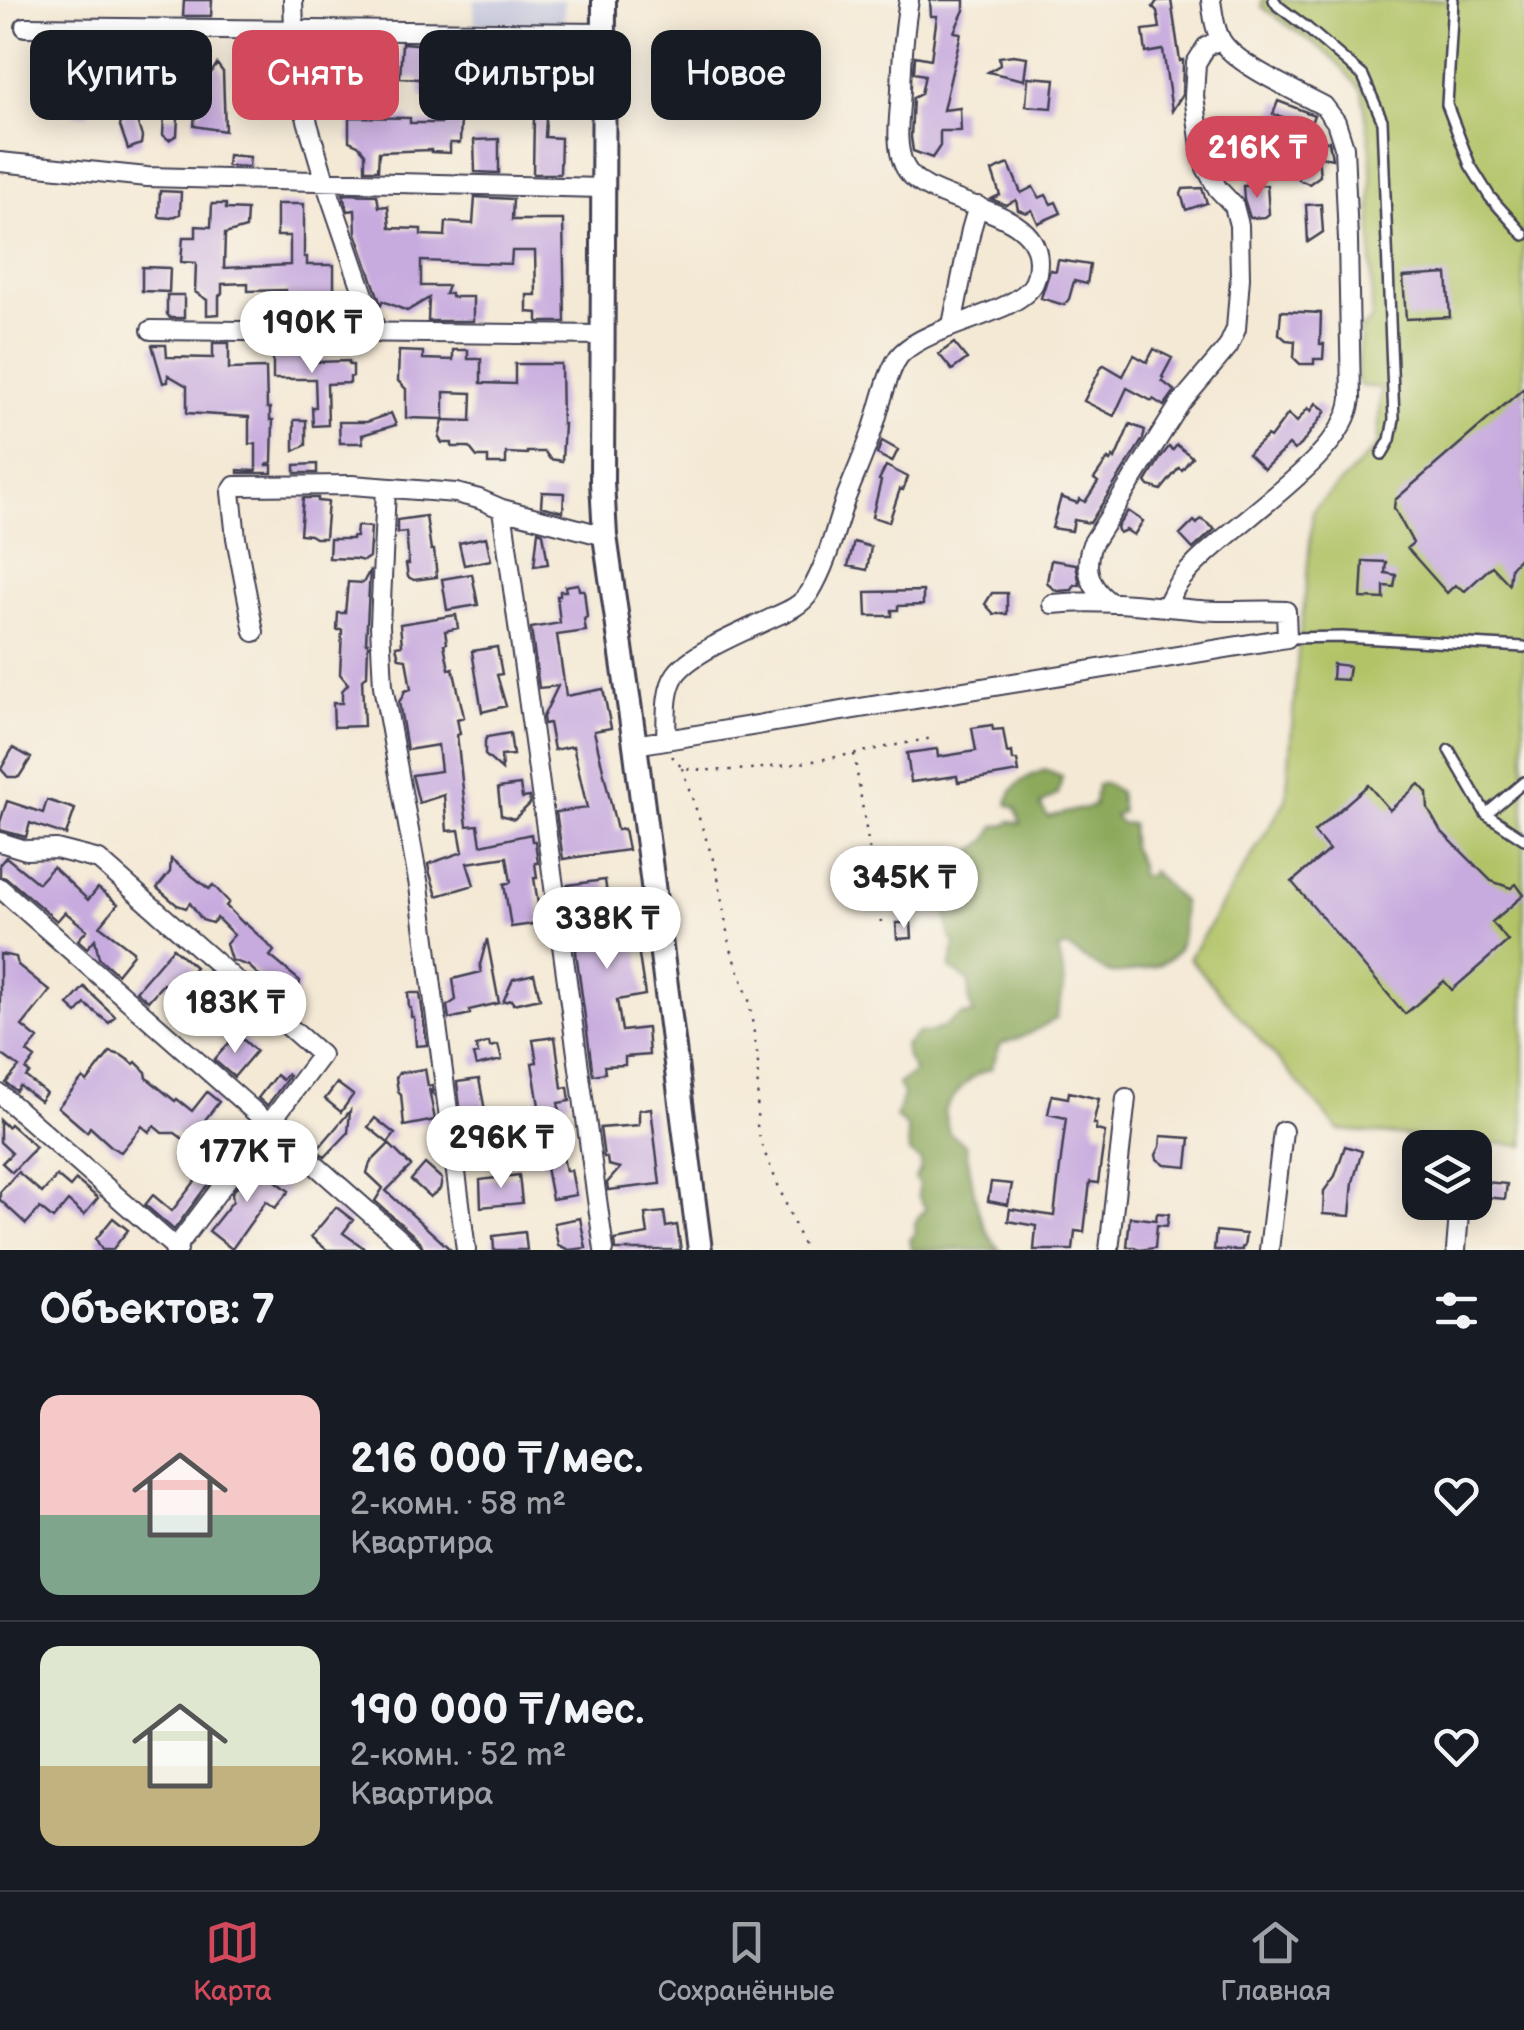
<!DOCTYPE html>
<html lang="ru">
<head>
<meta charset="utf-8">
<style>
	:root { --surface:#171b24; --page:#242831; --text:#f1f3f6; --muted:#9ea1a6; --line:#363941; --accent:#d1495b }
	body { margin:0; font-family:"Balsamiq Sans",sans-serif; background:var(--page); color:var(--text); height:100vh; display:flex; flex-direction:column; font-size:38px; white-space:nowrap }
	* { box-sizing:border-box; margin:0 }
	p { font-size:32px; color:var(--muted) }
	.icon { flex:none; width:55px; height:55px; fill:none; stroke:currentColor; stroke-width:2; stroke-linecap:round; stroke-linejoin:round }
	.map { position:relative; height:1250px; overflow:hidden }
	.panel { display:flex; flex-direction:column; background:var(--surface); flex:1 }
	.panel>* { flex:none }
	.hud { position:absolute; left:30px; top:30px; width:1000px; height:90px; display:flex; gap:20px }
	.buttons { position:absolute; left:1402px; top:1130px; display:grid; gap:20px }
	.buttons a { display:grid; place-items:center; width:90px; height:90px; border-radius:20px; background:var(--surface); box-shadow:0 5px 25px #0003; font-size:50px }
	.price { position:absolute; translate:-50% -85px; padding:0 22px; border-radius:35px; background:#fff; color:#222; font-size:32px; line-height:65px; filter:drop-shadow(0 2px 5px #0008) }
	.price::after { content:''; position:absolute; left:50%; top:60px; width:30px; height:22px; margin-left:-15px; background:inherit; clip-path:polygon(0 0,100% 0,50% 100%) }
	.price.active { background:var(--accent); color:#fff }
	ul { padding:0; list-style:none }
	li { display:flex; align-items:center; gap:30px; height:250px; padding:0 40px }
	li+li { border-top:2px solid var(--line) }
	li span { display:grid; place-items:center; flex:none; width:280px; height:200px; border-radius:20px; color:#555 }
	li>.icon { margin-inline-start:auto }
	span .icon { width:120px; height:120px; fill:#fffc; stroke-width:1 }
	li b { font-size:42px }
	h2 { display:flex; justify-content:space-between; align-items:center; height:120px; padding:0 40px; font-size:42px }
	.tag { padding:0 35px; border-radius:20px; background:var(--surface); box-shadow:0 5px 25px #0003; font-size:35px; line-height:90px }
	.tag.active { background:var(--accent); color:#fff }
	.dock { display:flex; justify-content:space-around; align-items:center; height:140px; border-top:2px solid var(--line); background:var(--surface); font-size:28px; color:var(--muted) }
	.dock a { display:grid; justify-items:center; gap:5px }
	.dock .active { color:var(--accent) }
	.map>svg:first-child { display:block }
	.industrial { fill:#c0c2dd }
	.green { fill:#b1c366; stroke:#6a7250; stroke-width:2.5 }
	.forest { fill:#8ca95b; stroke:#57664b; stroke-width:2.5 }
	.building { fill:#c7abdf }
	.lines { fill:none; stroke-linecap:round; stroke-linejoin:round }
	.lane-casing { stroke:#424052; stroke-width:14 }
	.street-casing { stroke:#424052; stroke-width:22 }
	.secondary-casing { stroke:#424052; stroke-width:28 }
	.path { stroke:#424052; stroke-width:2.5; stroke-dasharray:2.5 8; stroke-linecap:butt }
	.lane { stroke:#fff; stroke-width:9 }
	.street { stroke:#fff; stroke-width:18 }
	.secondary { stroke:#fff; stroke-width:22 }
</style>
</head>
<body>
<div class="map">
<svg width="1524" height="1250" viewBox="0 0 1524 1250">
	<rect width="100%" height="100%" fill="#f7f3e8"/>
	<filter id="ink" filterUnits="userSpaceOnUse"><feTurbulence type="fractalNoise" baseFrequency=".01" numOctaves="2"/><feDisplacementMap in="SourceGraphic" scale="20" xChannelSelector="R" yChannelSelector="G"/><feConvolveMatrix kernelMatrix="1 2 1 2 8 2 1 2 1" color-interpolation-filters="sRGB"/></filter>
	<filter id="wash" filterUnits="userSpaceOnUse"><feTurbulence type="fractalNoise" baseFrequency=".0048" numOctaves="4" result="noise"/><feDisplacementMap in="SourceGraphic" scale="40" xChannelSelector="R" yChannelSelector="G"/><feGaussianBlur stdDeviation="2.25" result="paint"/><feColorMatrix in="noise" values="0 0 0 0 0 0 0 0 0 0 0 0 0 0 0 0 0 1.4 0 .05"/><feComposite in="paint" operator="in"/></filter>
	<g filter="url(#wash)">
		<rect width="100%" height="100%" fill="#f4e9d5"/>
		<!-- industrial -->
		<path class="industrial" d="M474,0H564V25L475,24Z"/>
		<!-- green -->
		<path class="green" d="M1262,0H1524V1146L1339,1130L1189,958L1286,800L1299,640L1304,605L1313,510L1377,446L1381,388L1360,386L1357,378L1361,329L1372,319L1371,151L1362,91L1330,55L1262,7Z"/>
		<!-- forest -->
		<path class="forest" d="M1045,770L1062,777L1058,794L1040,805L1048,817L1094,806L1097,785L1105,783L1119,792L1122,812L1114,816L1120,823L1132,824L1131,846L1140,865V876H1149L1152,871L1182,901C1184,941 1185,963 1139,970C1130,972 1116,975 1108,972C1094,967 1080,955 1067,947L1058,950C1067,982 1065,987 1056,1019L1022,1037L1001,1044L991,1069C969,1074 956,1093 944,1111L949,1133L965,1144C974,1181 973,1222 1000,1250H912L910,1240L915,1233C913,1221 918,1217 926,1209L918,1196L919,1185L915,1178L920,1170L921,1161L909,1152L907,1127L896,1118L903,1095L898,1084L915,1072L907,1058L905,1045L918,1033L931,1032L944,1027L960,1015L974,1014L969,1003V981L950,969L955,943L950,937L945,907L949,886L970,853L987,840L995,826L1006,825L1011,821L1021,824L1016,808L1007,804C1012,783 1026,777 1045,770Z"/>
		<g id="blocks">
			<!-- building -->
			<path class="building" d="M184,0H212L211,16H183Z
				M930,0H964V10L954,32L961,33L943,110L960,108L961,131H940V146L932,158L913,151L911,137L913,98L921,94L925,75L914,73L915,56L931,59L937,16H931Z
				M1171,0L1180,61L1183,60V65L1182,95L1172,111L1163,50L1146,53L1143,30L1160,28L1157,11L1153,7L1157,1Z
				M143,42H158V46L179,47V67H153V63L124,62V81L86,82L88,115L75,114L76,100L59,91L57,61L93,58V50H143Z
				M402,43L441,46L442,82L470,83L469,114L461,117L460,143H450V153L431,152V150L379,152L378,170H365V153L358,145L349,141V117L410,118V123H442L443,97H420V79L400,78Z
				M471,44H494L493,88H474L475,59H472Z
				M307,47H352V75H348L347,85H334L335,69L320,74L308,68Z
				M1013,55L1027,57L1024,80L988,72L1000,65L999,57Z
				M217,64L223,72L225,131L194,126L195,111L201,112V73H211Z
				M1028,77L1055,79L1052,108L1026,106Z
				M519,83H553L552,98L547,101L545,137L561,138L560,174H533L534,115L518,114Z
				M117,86H135V114L142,137L141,144L128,149L120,126L125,110L117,100Z
				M1278,101L1314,115L1310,126L1273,114Z
				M164,117H178L177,135L169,140L163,135Z
				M1266,127L1267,157L1225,177L1219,163L1232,160V147H1241L1240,128Z
				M499,139V173L475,172L474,140Z
				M1329,141L1332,159L1318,156L1320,176L1309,184L1299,180L1298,152L1285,148Z
				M228,155L250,157L249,167L227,166Z
				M1009,164L1021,193L1033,187L1039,198L1046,195L1051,204L1056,202L1061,213L1038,223L1032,210L1026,213L1018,210L1016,200L1006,205L991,199L1000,195L992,171Z
				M1267,185L1269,214L1265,217L1250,218L1244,199L1243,186Z
				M1202,188L1207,203L1186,210L1181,194L1183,189Z
				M160,191L181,192L180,214L171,218L159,217Z
				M343,194L377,195L379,207L388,206L390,228L421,229V235L445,236L446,222L473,224L475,197L513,199L512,220H563L565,322H538V313L527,312V295H536L535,251H512L511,264L421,261V286H448L445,294H451V297H473V321H428L429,298L407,311L383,301L381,305L356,233L355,210L348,211Z
				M212,204H226V209L247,210L246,228L225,234L224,268L290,265V236H277V204H304V257H307V265H334V294L343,293L347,320L325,319L323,300H297L298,319H286V290L248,291V283L222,284V293L219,296V314L207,315V300L195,292L196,263L181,262L183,237H196V226L211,227Z
				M1321,204L1323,232L1308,242L1306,205Z
				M1058,260L1090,265L1087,284L1074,281L1069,299L1064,305L1041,298L1050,270L1056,271Z
				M142,267L170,268L169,292L142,291Z
				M1447,274L1450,317L1406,319L1403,277Z
				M167,295H184V318H170L167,314Z
				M1281,311L1321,313L1320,344H1324L1323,359H1314V364H1300L1294,358L1295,341L1286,340L1279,334Z
				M213,343H229V369L266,368L267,408H270V420H273L272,462L266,465H272V473H238V470L256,471V444H249V417L187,413V386L168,375V382L163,383L152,345H166L167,357L213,358Z
				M954,343L967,359L952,370L939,354Z
				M1154,349L1172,358L1162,377L1164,378L1162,381L1175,391L1164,406L1153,399L1152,401L1127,388L1114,416L1084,401L1102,366L1104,365L1123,376L1134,355L1147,362Z
				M273,350H314V362L349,361V365H353V376L350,377V383L327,384L328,425L313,426L312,407H316L315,379H273Z
				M453,350H468V359H481V383L515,384V364H561L562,424H564L562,461L550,459L545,452H527V454L506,453V464H488V457H477L469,447H452V443H442L439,438L443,420L471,421L472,393L444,392V419L406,418V389L398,381L399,351L423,352V359L453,360Z
				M1524,388V553L1511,567L1509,584L1492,566L1465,591L1455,585L1447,593L1407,548L1413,543L1394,508L1395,500Z
				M1316,403L1326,411L1301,445L1294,450L1289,445L1264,469L1248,454L1267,436L1270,438L1288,414L1297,422L1308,408L1311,411Z
				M391,413L396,425L362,435L363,443H340L339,422H367Z
				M294,420H306V445L294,451Z
				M1130,424L1145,430L1143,439L1090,523L1074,520L1072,531L1052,528L1061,497L1077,503L1080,499L1085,502L1098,482L1094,479L1108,459L1110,461L1113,457L1115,459Z
				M882,441L898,450L892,462L877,454Z
				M1177,445L1192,457L1182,470L1179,468L1161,490L1149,486L1146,482L1161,457L1169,447L1173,450Z
				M317,464V473H295V465Z
				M886,466L908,477L903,490L900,489L889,522L872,517L881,481L879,480Z
				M542,492L564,493L563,512L541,506Z
				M303,498H318V501L328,502L325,538H315L310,535L300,534Z
				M1128,511L1143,521L1134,535L1126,530L1119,533L1117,527Z
				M426,516L431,550H434L437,577L414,580L408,577L406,564H409L406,532L397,533V520Z
				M1201,519L1215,529L1193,549L1180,535L1194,521L1197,524Z
				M357,526L371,527L369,557L363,561L356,559L329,558L330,539H352V537H356Z
				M538,531L543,533L548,564L534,566Z
				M486,537L491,560L464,565L459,543Z
				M854,542L871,547L867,570L848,566Z
				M1051,560L1076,564L1080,586L1075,585L1072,590L1057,591L1050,586L1047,582Z
				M1363,561L1386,562L1385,573L1396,575L1394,587L1384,586V599L1361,598Z
				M370,570L366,643H368L367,676L362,679L364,726L334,727L333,703H342V691L348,684L340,674L342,630H337L338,613H345L348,582L363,583Z
				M472,574L478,605L447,610L442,579Z
				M578,584L579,590H584L587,617L584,619L586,631L557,635L566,696L603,689L611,728L594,731L617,830L624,829L628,850L563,859L556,812L587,808L573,746L554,750L549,723L544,724L543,717L558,686L539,688L531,628L560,623L557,596H560V591H566L565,586Z
				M923,591V605L898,606V610H892V616H867L866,592Z
				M992,593H1007V614H994L985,604Z
				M456,615L458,628L445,631L447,643L444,644L449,669L453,668L464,717L457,719L460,734L457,735L467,826L478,825L481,845L531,834L532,841H535L538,863H535L537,878H534L541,923L511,927L504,884L511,882L507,857L467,863L474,885L437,896L430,874L428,864L463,852L459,830L447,831L444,795L419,803L412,775L441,771L438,745L407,750L399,702L404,694V691L411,689L406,659L399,658L396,646L402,645L400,624Z
				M497,647L502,674L497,675L506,706L482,712L472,651Z
				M1333,664L1349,666L1347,680L1332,679Z
				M992,725L993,730L1003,729L1007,753L1012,752L1013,760H1017L1019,772L958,782L957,776L911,782L907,753L937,749L938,757L976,751L972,728Z
				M510,733L513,755L501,756L502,770L485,755V741L487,737Z
				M13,748L31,758L19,777H8L1,769Z
				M1419,784L1427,793L1428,809L1440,830L1491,881L1511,888L1516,884L1524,895L1492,922L1508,941L1452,990L1444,981L1405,1014L1292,882L1329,850L1314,832L1368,785L1390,810Z
				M520,785L522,798L529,797L530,804L514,819L501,815L498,788Z
				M47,800L75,809L66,835L30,823L26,837L0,830V822L7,801L43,813Z
				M6,857L38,883L53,867L88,900L98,888L118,904L100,926L133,951V954L117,974L99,958L95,939L87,948L78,940L87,930L65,912L57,921L8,879L0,876V864Z
				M171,859L209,889L213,885L229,902L226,906L244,924L245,923L266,942L274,951L270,956L300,981L298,992L291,1000L285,1002L261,983L264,980L249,966L231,960L226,944L234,935L217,918L212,923L202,920L190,903L186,908L177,905L157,888L170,872Z
				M605,880L608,902L634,899L637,921L634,922L645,995L617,1000L622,1031L647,1028L649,1055L625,1057V1065L604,1066L605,1073L593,1075L576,952L577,930L573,931L567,885Z
				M896,923H911L912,938L897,939Z
				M487,939L499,1003L469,1010L470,1014L449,1019L447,1006L456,1000L453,979L481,972L480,965Z
				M173,948L195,967L176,990L170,985L167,988L163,984L148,1001L136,991Z
				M0,954L16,957L18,965L50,991L22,1026L38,1039L27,1052L35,1058L26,1070L30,1073L26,1077L46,1093L40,1101L20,1086L16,1091L6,1083L19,1067L0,1053Z
				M534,974L540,998L513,1004L512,1000L503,1002L513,979Z
				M84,987L115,1016L109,1023L85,1004L77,1013L68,1005Z
				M408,993H420L427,1045L416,1046L414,1017H411V1008H409Z
				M237,1034L256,1051L234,1077L214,1060Z
				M555,1037L562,1088L568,1087L570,1101L558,1103L566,1137L559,1139L566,1171L571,1170L576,1195L552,1199L545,1162L541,1163L530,1114L540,1112L532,1063L537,1062L533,1040Z
				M489,1042L490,1047L498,1045L502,1060L476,1066L473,1055L478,1054L476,1046Z
				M110,1052L121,1055L134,1064L136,1062L146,1072L147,1078L175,1101L177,1099L192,1111L207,1092L219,1102L197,1130L221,1152L216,1158L219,1161L205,1176L183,1158L193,1146L175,1133H162L154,1126L149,1132L142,1126L121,1152L113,1148L90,1127L87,1132L58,1107L83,1078L87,1082Z
				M425,1069L428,1086L432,1085L433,1094L429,1089L435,1120L404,1126L401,1094L398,1091L396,1078L399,1073Z
				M287,1074L289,1076L267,1106L258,1098L276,1075L282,1080Z
				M479,1079L487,1121L497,1119L501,1134L470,1142L466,1126L462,1125L457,1082Z
				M337,1083L353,1095L341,1112L325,1099Z
				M1069,1092L1099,1099L1093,1124H1096V1130L1105,1132L1098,1183L1090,1182L1084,1232L1075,1231L1073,1250H1034L1036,1226L1008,1221L1010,1209L1054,1216L1066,1118L1048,1114L1052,1095L1068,1098Z
				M651,1108L660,1184L608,1190L607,1183L620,1168L608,1165L607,1158L604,1157L600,1128L639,1125V1110Z
				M350,1111L348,1133L325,1157L317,1150Z
				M375,1118L395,1134L388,1143L368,1127Z
				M0,1120L7,1127L10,1124L36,1147L12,1172L2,1163L12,1153L0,1142Z
				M1161,1136L1190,1138L1187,1167L1165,1165L1157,1159L1156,1155L1160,1147Z
				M389,1144L411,1166L386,1191L451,1250H424L420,1241L375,1201L383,1188L367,1173L370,1163Z
				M1345,1146L1362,1151L1353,1182L1350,1216L1323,1214L1324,1191L1335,1176Z
				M254,1164L289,1191L275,1208L266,1201L232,1249L209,1231L233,1201L232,1193Z
				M425,1164L442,1179L440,1189L430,1197L411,1180Z
				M18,1172L42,1193L57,1176L70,1187L76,1180L98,1198L84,1215L68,1201L53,1219L40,1208L26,1224L0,1200V1192Z
				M519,1175L522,1203L481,1207L480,1180Z
				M199,1176L208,1184L174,1230L145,1205L153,1195L172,1211Z
				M1475,1181L1507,1184L1505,1199L1475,1196Z
				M991,1182L1012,1184L1008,1205L988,1201Z
				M336,1207L353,1220L343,1233L367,1250H327L311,1237Z
				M664,1212L666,1227L677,1225L681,1250H616L615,1240L648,1234L645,1214Z
				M1157,1213L1169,1214L1167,1226L1157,1225L1155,1248L1139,1250L1135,1247H1127L1130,1217L1156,1220Z
				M113,1218L128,1230L112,1250H102L96,1239Z
				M580,1218L586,1248L569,1250L558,1245L554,1223Z
				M1216,1231L1246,1234L1244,1247H1242V1250H1214Z
				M525,1232L527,1250H494L493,1236Z"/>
		</g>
	</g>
	<g filter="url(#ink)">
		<use href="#blocks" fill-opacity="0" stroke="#424052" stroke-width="2.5"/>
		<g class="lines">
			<defs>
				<path id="lane" d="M1274,0L1278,6L1306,27L1363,76L1382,120L1394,419L1390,440L1382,454
					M1453,0L1447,105L1470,165L1490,197L1524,235
					M1287,638L1343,637L1524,647
					M1449,750L1486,814L1524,839
					M1486,814L1524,782"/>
				<path id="street" d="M293,0L296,83L325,181L377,333
					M25,27L604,33
					M0,162L147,177L603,188
					M952,325L971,230L978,206
					M151,330L602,335
					M386,488L380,625L383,686L419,886L466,1250
					M502,509L604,1250
					M1111,603C1090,589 1083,568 1092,544L1180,404L1228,347L1236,329L1240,278L1239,225L1234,206L1218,189L1206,168L1202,154L1194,96L1196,63L1206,47L1220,39
					M1166,606C1170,599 1173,592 1177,585C1215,531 1346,461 1351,398L1348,240L1344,147L1336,122L1324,106C1298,92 1234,64 1221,40C1214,28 1213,13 1211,0
					M254,632L236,538L231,492L235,486L352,485L456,493L479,499L502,509L605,536
					M666,740C667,720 664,691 676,674C693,651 748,630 774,617C788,611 802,605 810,592C827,564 835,530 845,500C855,474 867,449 875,422C881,404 889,365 902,353C934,323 1018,314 1034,283C1037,276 1038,268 1038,261C1037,202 923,208 904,165C894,143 900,114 901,90C902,59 904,30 909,0
					M635,745L1287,638L1286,611C1257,609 1228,613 1200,610C1151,606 1102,599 1052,604
					M0,842L26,850L56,849L99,860L321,1055L174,1250
					M0,888L412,1250
					M0,1094L178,1250
					M1109,1250L1126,1098
					M1269,1250L1283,1131
					M1456,1250L1460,1202"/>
				<path id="secondary" d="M604,0L602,482L605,536L635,745L700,1250"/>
			</defs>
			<!-- lane casing -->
			<use href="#lane" class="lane-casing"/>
			<!-- street casing -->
			<use href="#street" class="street-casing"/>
			<!-- secondary casing -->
			<use href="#secondary" class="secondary-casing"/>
			<!-- path -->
			<path class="path" d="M854,754L881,922
				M672,756L682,768C760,778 854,752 933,738
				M682,768L717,871L729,943L749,1000L758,1059L757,1125L761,1144L805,1250"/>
			<!-- lane -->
			<use href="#lane" class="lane"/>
			<!-- street -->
			<use href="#street" class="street"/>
			<!-- secondary -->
			<use href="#secondary" class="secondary"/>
		</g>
	</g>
</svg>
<div class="buttons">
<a><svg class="icon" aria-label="layers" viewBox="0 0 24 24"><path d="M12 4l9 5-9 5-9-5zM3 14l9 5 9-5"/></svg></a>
</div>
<b class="price active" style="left:1257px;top:201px">216K ₸</b>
<b class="price" style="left:312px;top:376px">190K ₸</b>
<b class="price" style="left:904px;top:931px">345K ₸</b>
<b class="price" style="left:607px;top:972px">338K ₸</b>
<b class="price" style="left:235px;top:1056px">183K ₸</b>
<b class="price" style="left:501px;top:1191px">296K ₸</b>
<b class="price" style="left:247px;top:1205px">177K ₸</b>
<div class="hud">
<a class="tag">Купить</a>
<a class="tag active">Снять</a>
<a class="tag">Фильтры</a>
<a class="tag">Новое</a>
</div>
</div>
<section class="panel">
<h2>Объектов: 7<svg class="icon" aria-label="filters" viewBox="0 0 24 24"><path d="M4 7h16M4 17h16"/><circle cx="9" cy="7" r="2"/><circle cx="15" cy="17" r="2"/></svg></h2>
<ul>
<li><span style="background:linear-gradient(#f6c9c9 60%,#7fa58c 0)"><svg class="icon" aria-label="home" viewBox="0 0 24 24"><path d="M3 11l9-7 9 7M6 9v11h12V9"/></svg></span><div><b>216 000 ₸/мес.</b><p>2-комн. · 58 m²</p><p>Квартира</p></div><svg class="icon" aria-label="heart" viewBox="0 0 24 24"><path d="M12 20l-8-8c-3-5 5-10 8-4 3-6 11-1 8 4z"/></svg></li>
<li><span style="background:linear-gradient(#dfe7d0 60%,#c2b280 0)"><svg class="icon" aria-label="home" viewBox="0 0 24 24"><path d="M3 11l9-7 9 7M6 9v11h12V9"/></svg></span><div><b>190 000 ₸/мес.</b><p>2-комн. · 52 m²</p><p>Квартира</p></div><svg class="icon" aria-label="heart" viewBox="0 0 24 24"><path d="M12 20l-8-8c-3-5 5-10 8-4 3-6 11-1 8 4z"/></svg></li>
</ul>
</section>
<nav class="dock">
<a class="active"><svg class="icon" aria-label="map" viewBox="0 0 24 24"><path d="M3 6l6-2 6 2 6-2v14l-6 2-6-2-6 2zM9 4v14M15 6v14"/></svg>Карта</a>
<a><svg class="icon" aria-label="saved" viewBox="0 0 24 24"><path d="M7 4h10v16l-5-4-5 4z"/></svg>Сохранённые</a>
<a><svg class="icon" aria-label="home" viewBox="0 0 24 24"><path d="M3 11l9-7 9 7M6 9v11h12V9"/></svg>Главная</a>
</nav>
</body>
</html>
